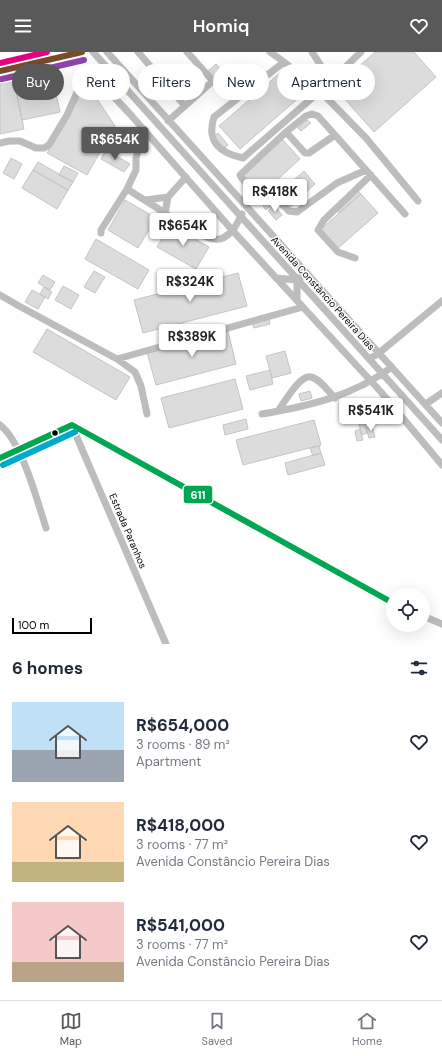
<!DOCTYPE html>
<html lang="en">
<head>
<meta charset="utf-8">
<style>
	:root { --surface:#fff; --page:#f6f6f7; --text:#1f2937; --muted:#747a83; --line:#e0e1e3; --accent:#595959 }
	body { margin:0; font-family:"DM Sans",sans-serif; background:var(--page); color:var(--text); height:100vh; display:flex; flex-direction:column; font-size:15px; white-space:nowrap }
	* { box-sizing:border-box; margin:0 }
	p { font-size:13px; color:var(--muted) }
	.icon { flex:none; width:22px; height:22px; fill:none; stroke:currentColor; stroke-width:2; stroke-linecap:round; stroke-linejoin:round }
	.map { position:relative; height:592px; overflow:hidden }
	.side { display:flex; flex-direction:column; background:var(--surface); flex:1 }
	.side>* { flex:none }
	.guide { position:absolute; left:12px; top:12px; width:418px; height:36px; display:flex; gap:8px }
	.tools { position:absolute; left:386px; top:536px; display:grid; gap:8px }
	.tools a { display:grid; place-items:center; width:44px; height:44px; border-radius:50%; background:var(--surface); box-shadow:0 4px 16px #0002; font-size:20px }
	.scale { position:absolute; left:12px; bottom:10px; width:80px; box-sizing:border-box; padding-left:4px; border:2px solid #000; border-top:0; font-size:11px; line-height:14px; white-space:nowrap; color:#000; -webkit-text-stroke:3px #fff; paint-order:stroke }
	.price { position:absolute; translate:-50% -34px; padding:0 9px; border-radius:4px; background:#fff; color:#222; font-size:13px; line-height:26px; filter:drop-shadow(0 1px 2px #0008) }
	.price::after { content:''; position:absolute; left:50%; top:24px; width:12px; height:9px; margin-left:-6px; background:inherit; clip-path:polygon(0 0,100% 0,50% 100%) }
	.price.on { background:var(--accent); color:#fff }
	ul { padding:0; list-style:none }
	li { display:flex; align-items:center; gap:12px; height:100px; padding:0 12px }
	li span { display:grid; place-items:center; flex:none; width:112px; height:80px; border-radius:0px; color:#555 }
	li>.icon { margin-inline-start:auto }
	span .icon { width:48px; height:48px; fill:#fffc; stroke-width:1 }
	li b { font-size:17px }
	h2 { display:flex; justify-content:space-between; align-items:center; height:48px; padding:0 12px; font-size:17px }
	.chip { padding:0 14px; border-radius:18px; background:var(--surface); box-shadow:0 4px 16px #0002; font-size:14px; line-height:36px }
	.chip.on { background:var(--accent); color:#fff }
	header { display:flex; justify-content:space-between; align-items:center; height:52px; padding:0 12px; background:var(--accent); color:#fff; font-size:18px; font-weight:600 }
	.tab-bar { display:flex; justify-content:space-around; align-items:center; height:56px; border-top:1px solid var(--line); background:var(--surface); font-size:11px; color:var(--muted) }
	.tab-bar a { display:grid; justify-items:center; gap:2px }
	.tab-bar .on { color:var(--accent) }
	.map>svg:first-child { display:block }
	.building { fill:#dcdcdc; stroke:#c4c4c4 }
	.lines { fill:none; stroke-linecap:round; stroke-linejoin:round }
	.minor { stroke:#bdbdbd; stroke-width:7 }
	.bus-1-casing { stroke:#fff; stroke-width:9 }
	.bus-2-casing { stroke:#fff; stroke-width:9 }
	.bus-3-casing { stroke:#fff; stroke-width:9 }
	.bus-4-casing { stroke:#fff; stroke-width:9 }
	.bus-5-casing { stroke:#fff; stroke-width:9 }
	.bus-1 { stroke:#7a4b2a; stroke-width:6 }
	.bus-2 { stroke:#00a651; stroke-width:6 }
	.bus-3 { stroke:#8e44ad; stroke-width:6 }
	.bus-4 { stroke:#e5007d; stroke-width:6 }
	.bus-5 { stroke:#00a9ce; stroke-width:6 }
	.bus-dot { fill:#000; stroke:#fff; stroke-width:1.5 }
	.labels { text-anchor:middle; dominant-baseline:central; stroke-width:3; stroke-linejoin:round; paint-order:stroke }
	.street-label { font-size:10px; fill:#000; stroke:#fff }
	.line-badge { stroke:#fff; stroke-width:1.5 }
	.badge-label { font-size:11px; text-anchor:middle; font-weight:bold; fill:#fff }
</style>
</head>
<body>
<header><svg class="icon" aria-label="menu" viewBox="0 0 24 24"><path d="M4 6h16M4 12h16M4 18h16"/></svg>Homiq<svg class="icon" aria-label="heart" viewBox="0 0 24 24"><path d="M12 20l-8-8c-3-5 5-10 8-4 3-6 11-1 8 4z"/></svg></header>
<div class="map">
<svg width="442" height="592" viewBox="0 0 442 592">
	<rect width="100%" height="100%" fill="#fff"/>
	<!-- building -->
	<path class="building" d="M375,0H414L436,25L374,80L335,36Z
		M216,12L222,19L214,26L208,19Z
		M281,20L302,43L240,97L219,74Z
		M52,21L54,28H58L59,36L55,37L60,60L22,68L14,29Z
		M14,29L24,77L0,82V32Z
		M87,32L115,74L87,123L47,101Z
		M307,68L311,71L301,79L298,76Z
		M218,81L228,93L224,97L214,85Z
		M282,87L300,107L258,145L242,125Z
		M106,98L130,112L124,120L101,107Z
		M11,106L22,112L14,127L3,121Z
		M38,110L73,130L68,138L33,118Z
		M64,114L78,121L73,130L59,123Z
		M33,118L68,138L57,157L22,136Z
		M304,119L315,132L288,157L276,144Z
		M357,138L361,142L339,161L337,157Z
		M361,142L378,161L337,197L320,178Z
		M125,148L156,166L138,196L108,178Z
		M270,148L273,152L266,158L263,154Z
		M274,153L282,163L276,168L268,159Z
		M170,173L209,195L196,217L157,195Z
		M96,187L149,218L138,237L85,207Z
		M94,219L105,225L95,241L84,235Z
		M238,221L247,254L143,281L134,248Z
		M43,223L55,230L50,238L38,231Z
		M63,234L79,243L71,257L55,248Z
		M44,235L52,240L48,247L40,242Z
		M32,238L45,245L38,257L25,250Z
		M269,267L270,272L254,276L252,271Z
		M47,277L130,325L116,348L33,300Z
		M228,279L236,312L156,333L147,300Z
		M285,299L291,321L272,326L266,304Z
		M270,318L273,332L250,338L246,324Z
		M235,327L243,357L169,376L161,346Z
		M310,339L312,346L301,349L299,342Z
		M246,367L248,377L225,383L223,373Z
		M314,368L321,393L243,413L236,388Z
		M365,371L367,381L362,383L359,372Z
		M372,374L375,385L369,386L366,376Z
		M360,377L363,388L357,389L355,379Z
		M319,394L321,401L313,404L310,396Z
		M321,401L325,413L288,423L285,411Z"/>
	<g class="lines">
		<!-- minor -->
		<path class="minor" d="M93,0L442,388
			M107,0L442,371
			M138,0L185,54
			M270,0L284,10
			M312,0L331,29
			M361,0L320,39L243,106C220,101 206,90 214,65L284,10L320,39L366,86L418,149
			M0,19L82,0
			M168,69L213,29L187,0
			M144,77L136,106V118L127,137L165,161
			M286,80L305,101H309L335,83
			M0,91L9,89H20L36,96H44L49,93L67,63L83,27L90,25L97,27L130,62L233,179L381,340L442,413
			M366,118L337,131L297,160L289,159L274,144L264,148H259L241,125L240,123L286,80L306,64L312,62L318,64L335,83L405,162
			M186,125L168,145L165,161C176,169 211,193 223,186C233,181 237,172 242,162
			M146,148L168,145
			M101,181V178L127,137
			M355,206L338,200L318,178L324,168L371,123
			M276,226L297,228L306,221
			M297,228V248
			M0,243L19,254L117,307L135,320L141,334L147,362
			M117,307L303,255
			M369,307L379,301L442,249
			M426,352L442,341
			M278,359C284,351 300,322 311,325C320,327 328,339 335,346
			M262,362C309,354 353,344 392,315
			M0,373C22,390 37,448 46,476
			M72,373L368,538L393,551
			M72,374L166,592
			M0,406L72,373
			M423,564L442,572"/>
		<defs>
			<path id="bus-1" d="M0,19L82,0"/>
			<path id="bus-2" d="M0,406L72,373L393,551"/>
			<path id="bus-3" d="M2,27L84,8"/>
			<path id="bus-4" d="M0,11L47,0"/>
			<path id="bus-5" d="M3,413L75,380"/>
		</defs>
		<!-- bus-1 casing -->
		<use href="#bus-1" class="bus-1-casing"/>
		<!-- bus-2 casing -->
		<use href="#bus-2" class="bus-2-casing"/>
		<!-- bus-3 casing -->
		<use href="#bus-3" class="bus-3-casing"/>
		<!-- bus-4 casing -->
		<use href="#bus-4" class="bus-4-casing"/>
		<!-- bus-5 casing -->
		<use href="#bus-5" class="bus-5-casing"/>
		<!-- bus-1 -->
		<use href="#bus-1" class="bus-1"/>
		<!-- bus-2 -->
		<use href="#bus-2" class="bus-2"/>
		<!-- bus-3 -->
		<use href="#bus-3" class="bus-3"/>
		<!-- bus-4 -->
		<use href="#bus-4" class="bus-4"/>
		<!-- bus-5 -->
		<use href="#bus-5" class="bus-5"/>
	</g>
	<!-- markers -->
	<circle class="bus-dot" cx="55" cy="381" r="3.5"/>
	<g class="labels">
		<!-- street labels -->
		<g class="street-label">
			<text transform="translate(323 241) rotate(48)">Avenida Constâncio Pereira Dias</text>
			<text transform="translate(128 479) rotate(67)">Estrada Paranhos</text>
		</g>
	</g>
	<rect class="line-badge" x="183" y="433" width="30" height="19" rx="4" fill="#00a651"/>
	<g class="badge-label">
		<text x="198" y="447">611</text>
	</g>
</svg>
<div class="tools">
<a><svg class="icon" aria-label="locate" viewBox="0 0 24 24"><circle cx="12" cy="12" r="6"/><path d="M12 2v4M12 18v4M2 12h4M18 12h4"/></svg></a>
</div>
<div class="scale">100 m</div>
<b class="price on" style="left:115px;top:109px">R$654K</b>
<b class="price" style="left:275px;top:161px">R$418K</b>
<b class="price" style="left:183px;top:195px">R$654K</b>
<b class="price" style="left:190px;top:251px">R$324K</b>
<b class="price" style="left:192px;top:306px">R$389K</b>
<b class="price" style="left:371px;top:380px">R$541K</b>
<div class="guide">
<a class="chip on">Buy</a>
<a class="chip">Rent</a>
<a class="chip">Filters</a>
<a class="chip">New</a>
<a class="chip">Apartment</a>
</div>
</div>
<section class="side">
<h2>6 homes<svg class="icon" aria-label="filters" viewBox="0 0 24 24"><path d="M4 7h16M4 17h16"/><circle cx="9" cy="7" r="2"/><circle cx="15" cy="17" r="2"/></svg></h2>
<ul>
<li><span style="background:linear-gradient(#bfe0f5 60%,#9aa5b1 0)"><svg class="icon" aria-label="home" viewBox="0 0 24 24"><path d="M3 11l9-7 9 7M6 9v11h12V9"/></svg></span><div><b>R$654,000</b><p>3 rooms · 89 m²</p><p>Apartment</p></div><svg class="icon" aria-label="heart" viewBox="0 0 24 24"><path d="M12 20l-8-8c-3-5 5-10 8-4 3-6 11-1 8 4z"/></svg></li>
<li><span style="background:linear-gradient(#ffd9b3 75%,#c2b280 0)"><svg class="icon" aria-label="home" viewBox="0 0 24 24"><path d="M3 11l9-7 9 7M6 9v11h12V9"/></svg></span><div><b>R$418,000</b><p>3 rooms · 77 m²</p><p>Avenida Constâncio Pereira Dias</p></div><svg class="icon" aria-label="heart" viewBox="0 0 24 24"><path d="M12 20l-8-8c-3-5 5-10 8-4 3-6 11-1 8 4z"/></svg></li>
<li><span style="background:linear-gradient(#f6c9c9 75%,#b9a48a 0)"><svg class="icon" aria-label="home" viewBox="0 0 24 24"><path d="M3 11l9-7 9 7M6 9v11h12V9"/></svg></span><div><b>R$541,000</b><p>3 rooms · 77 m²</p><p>Avenida Constâncio Pereira Dias</p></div><svg class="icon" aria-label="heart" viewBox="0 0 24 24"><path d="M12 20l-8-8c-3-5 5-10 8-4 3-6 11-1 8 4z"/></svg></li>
</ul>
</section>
<nav class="tab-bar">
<a class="on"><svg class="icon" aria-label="map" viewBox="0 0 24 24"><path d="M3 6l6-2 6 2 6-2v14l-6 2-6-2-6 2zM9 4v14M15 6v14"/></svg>Map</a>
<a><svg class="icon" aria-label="saved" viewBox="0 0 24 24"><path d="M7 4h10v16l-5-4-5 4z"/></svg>Saved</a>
<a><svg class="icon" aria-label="home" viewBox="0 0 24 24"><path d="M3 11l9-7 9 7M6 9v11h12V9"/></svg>Home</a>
</nav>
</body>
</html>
